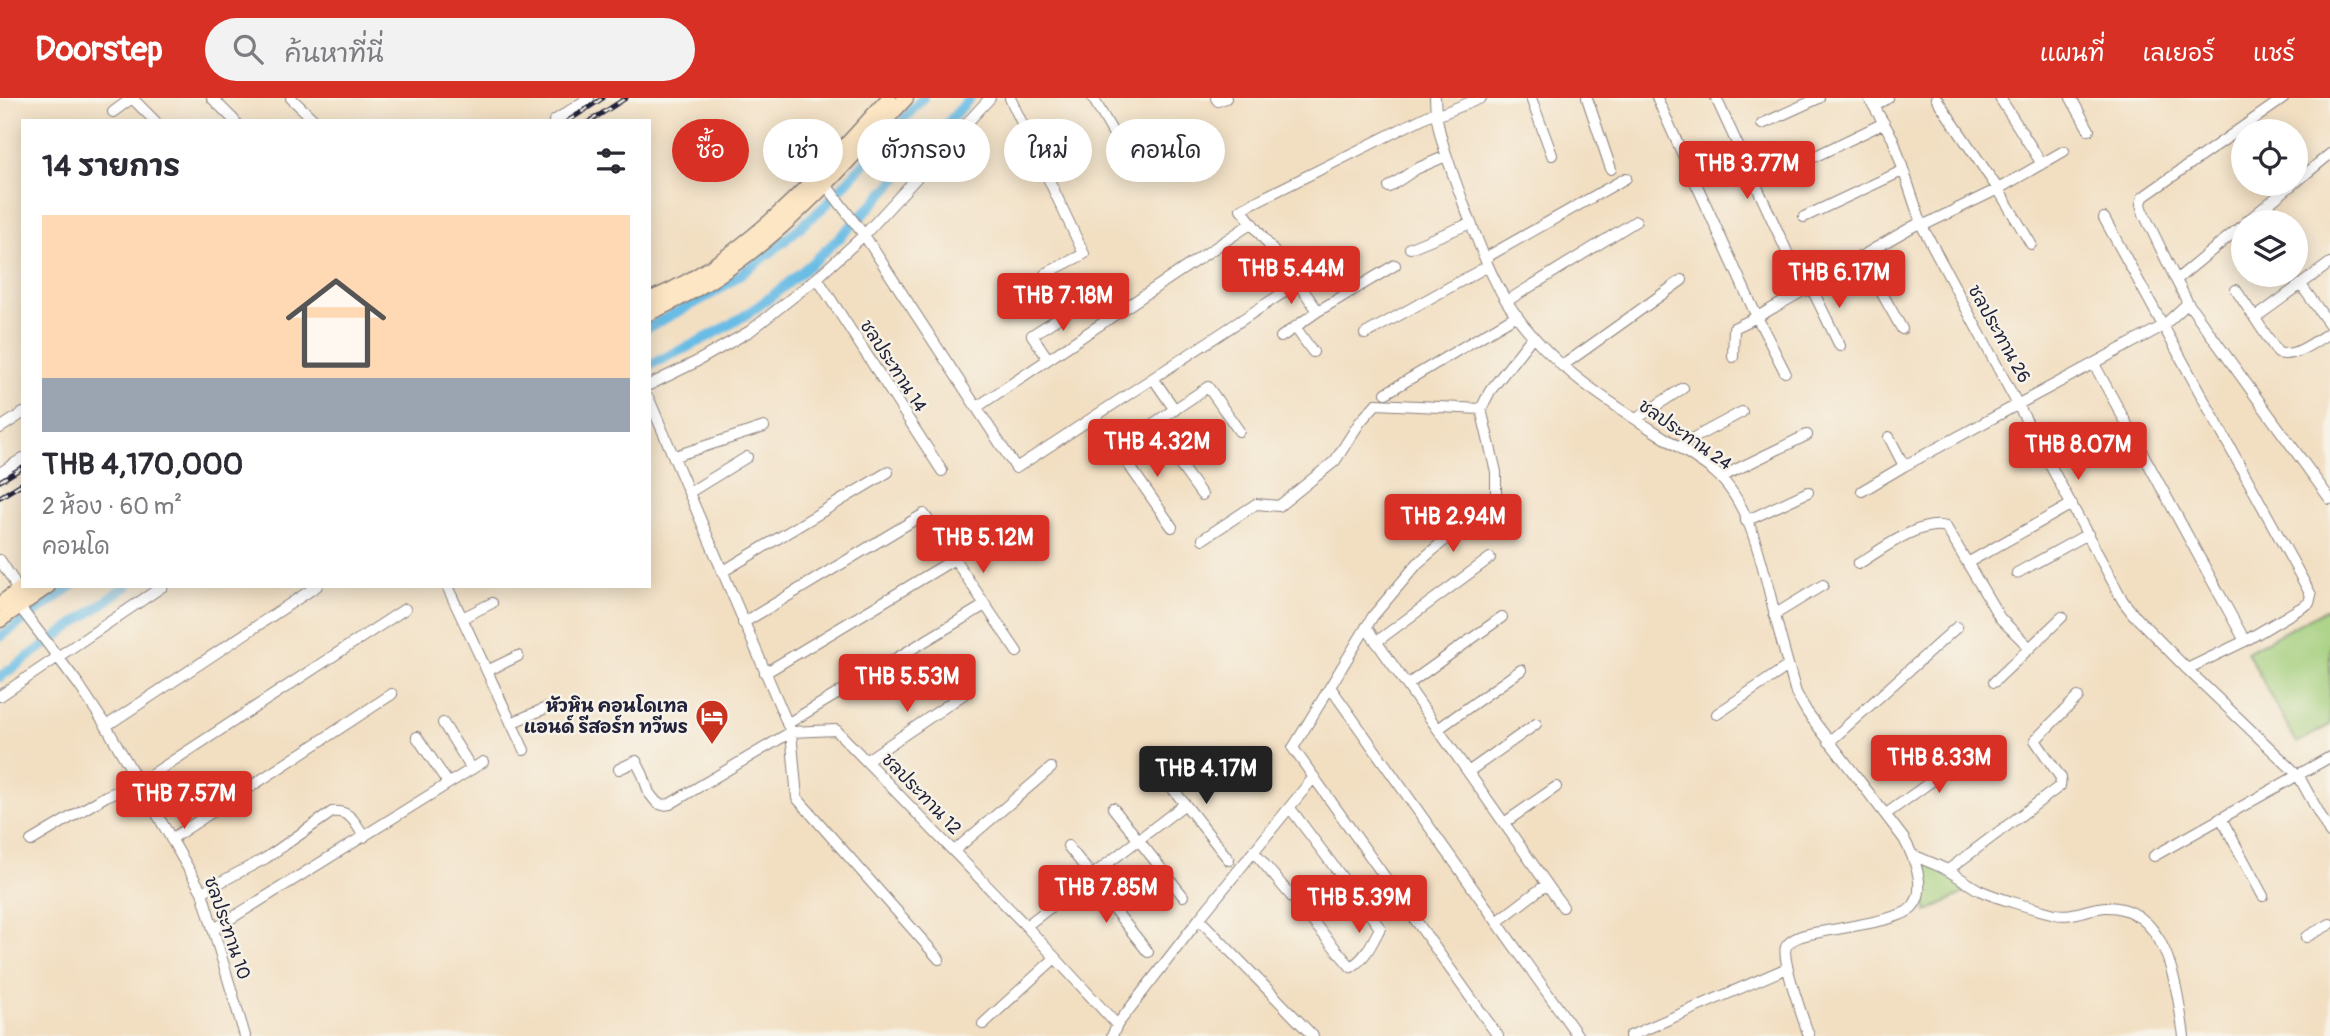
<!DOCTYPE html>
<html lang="th">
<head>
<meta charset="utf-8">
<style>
	:root { --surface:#fff; --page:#f2f2f3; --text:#2b2b33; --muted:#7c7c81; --accent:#d93025 }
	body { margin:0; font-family:Pangolin,"Playpen Sans Thai",sans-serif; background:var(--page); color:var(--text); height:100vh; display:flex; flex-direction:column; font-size:26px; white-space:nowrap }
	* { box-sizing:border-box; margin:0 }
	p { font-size:23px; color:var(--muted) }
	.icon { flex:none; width:38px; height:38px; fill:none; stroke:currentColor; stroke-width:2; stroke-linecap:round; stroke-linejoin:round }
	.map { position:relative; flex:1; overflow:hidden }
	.side { position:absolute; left:21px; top:21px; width:630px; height:469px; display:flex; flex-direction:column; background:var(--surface); border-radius:0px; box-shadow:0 4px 18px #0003 }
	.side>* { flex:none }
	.guide { position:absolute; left:672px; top:21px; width:665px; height:63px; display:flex; gap:14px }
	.fabs { position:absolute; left:2231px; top:21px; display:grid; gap:14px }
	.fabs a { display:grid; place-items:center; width:77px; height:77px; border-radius:50%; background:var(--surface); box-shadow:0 4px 18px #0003; font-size:35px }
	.price { position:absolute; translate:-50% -60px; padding:0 16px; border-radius:7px; background:var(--accent); color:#fff; font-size:23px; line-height:46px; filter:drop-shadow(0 2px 4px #0008) }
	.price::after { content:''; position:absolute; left:50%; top:42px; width:21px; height:16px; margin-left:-10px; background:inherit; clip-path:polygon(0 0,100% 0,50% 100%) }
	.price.on { background:#222; color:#fff }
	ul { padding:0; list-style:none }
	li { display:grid; align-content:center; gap:14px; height:371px; padding:0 21px }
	li span { display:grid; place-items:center; height:217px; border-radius:0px; color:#555 }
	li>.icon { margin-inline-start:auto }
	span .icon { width:126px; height:126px; fill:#fffc; stroke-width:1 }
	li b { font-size:30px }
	h2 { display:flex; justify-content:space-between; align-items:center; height:84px; padding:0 21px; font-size:30px }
	.pill { padding:0 24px; border-radius:32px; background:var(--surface); box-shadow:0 4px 18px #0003; font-size:24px; line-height:63px }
	.pill.on { background:var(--accent); color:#fff }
	header { display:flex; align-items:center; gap:42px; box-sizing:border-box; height:98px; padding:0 35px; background:var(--accent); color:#fff }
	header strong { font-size:33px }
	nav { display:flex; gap:38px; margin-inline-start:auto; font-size:24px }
	.search { width:490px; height:63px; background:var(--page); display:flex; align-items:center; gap:18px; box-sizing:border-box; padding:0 24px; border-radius:38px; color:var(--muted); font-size:26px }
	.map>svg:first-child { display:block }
	.green { fill:#a3ce7b; stroke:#62785b; stroke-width:2 }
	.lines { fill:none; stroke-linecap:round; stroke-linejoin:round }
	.canal { stroke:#69bce5; stroke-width:10 }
	.street-casing { stroke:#8a807e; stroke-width:12 }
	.secondary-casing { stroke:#8a807e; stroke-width:17 }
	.street { stroke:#fff; stroke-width:10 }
	.secondary { stroke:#fce6c4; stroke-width:14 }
	.rail-casing { stroke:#22223b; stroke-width:5 }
	.rail { stroke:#f7f3e8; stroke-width:2.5; stroke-dasharray:8; stroke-linecap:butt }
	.labels { text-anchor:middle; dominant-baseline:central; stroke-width:5; stroke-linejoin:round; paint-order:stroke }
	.street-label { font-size:18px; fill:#22223b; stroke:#f7f3e8 }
	.poi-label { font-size:18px; font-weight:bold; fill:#22223b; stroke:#f7f3e8; text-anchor:end }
</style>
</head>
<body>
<header>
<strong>Doorstep</strong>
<div class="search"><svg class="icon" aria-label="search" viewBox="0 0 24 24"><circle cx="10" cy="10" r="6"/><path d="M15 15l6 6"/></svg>ค้นหาที่นี่</div>
<nav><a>แผนที่</a><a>เลเยอร์</a><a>แชร์</a></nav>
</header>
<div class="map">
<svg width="2330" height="938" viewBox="0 0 2330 938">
	<rect width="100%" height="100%" fill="#f7f3e8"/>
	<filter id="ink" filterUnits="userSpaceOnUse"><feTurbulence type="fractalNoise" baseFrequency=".0143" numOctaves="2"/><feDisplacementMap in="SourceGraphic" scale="14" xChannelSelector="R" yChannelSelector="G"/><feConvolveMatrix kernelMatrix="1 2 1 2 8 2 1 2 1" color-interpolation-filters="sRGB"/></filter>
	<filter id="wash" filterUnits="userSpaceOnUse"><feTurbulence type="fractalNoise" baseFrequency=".00686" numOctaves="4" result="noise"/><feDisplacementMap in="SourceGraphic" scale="28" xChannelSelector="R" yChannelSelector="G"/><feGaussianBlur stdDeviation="1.57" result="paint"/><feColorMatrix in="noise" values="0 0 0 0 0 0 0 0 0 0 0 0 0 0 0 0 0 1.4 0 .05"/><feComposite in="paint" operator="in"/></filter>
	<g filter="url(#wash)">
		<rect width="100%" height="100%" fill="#f2dfc2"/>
		<!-- green -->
		<path class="green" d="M2330,509V627L2297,645L2247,554Z
			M1923,764L1970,792L1926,814Z"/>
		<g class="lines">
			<!-- canal -->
			<path class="canal" d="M649,229L717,193L770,155L827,106L923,0
				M649,267C684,251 721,234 753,212C836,153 902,75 970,0
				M0,539L72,488
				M0,579L127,488"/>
		</g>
	</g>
	<g filter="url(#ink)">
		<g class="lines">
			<defs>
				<path id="street" d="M132,0L155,23
					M212,0L235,23
					M291,0L315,23
					M1010,0L1084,156L1045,176
					M1093,0L1116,40
					M1216,0L1218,3L1226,0
					M1435,0C1436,37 1452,72 1464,107C1477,140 1488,174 1507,204C1557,282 1638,319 1711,371C1751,402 1763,470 1775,517C1781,543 1789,569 1796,595L1807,614L1904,741C1914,759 1930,795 1909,812C1895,823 1840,830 1820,834C1809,836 1792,838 1786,849C1781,861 1804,923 1809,938
					M1531,0L1552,57
					M1587,0L1611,71
					M1657,0L1757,219C1812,189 1865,155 1921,124
					M1716,0L1805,193
					M1869,0L1893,41L1922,128L2123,503L2133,516L2187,571L2298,677L2330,735
					M1936,0L1998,91L2031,146
					M2000,0L2042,66
					M2071,0L2089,32
					M1875,8L1888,0
					M113,14L132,0
					M1436,18L1481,0
					M554,23L589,0
					M1762,26L1819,0
					M1791,70L1884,25
					M2296,84L2330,56
					M826,87L864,137L1016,370L1298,185L1241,111L1435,14
					M1389,89L1416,71L1446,58
					M1804,119L1902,73
					M2104,120L2311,497L2309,505L2245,543L2187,571
					M2246,124L2293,86
					M2244,126L2176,182L2188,205L2330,401
					M1922,128L1998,91L2064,53
					M1410,150L1471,125
					M1861,158L1902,231
					M1485,160L1626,80
					M817,180L942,373
					M2176,182L2144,116L2141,106L2143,99L2284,0
					M1298,185L1318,213
					M2301,187L2330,227
					M1811,189L1840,248
					M2236,192L2278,255C2295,260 2316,243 2330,234
					M1507,203L1636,123
					M2255,220L2330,165
					M1295,229L1313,254
					M1365,236L1488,168
					M1281,239L1318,213L1395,167
					M1733,259L1734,230L1757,219L1785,274
					M1048,261L1032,237L1077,208
					M2094,266L2245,543
					M1562,268L1682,182
					M1153,280L1175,312
					M649,287L694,265L750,233L817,180L864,137L990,0
					M1386,295L1517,217
					M649,301L791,634L836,632L1026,828L1117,927
					M977,309L1252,125
					M1636,321L1683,290
					M1151,327L1202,397
					M0,330L23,315
					M1889,339L1904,368
					M1679,348L1742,314
					M675,358L764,329
					M0,375L23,360
					M1721,379L1807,337
					M1862,393L1904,368L2163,228L2188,205
					M690,394L747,359
					M1746,423L1808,394
					M1172,429L1117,350L1208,289L1239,333
					M1203,441L1256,406L1279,408L1335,363L1360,324L1376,306L1481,311
					M0,462L13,482L17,494
					M1969,464L2072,406
					M1858,466C1880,453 1920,421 1946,429L2000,520L2030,550
					M722,474L888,374
					M2017,475L2088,436
					M447,488L524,652
					M19,508L79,587L106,628L202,794L245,938
					M1774,517L1823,487
					M462,520L492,505
					M743,525L924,416L1017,554
					M1366,529L1563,809
					M1376,544L1490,460
					M487,573L518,558
					M765,575L953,462
					M1994,584L2062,519
					M1407,587L1502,519
					M1330,589L1578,938
					M0,598L163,488
					M1717,616L1788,568
					M443,625L472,671
					M511,625L546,610
					M787,626L985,507
					M106,628L317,488
					M1438,631L1521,572
					M417,639L448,685
					M1829,644L1957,529
					M867,662L964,596
					M619,671L636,663L643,677L649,695L657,705L663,707L670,706L791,634L797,700L939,861
					M1158,672L1229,762
					M1468,674L1536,626
					M1113,710L1183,798
					M1886,716L1975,652
					M2221,720L2263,798
					M1504,725L1556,689
					M171,741L392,596
					M31,743L106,698L139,685L405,511
					M1068,748L1092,778
					M954,753L1051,670
					M1254,754L1351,869C1366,860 1372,845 1380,830L1290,710
					M1913,757C1924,762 1936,766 1947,772C1958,778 1968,786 1979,792C1996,800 2035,811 2055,816C2073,820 2090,809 2107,809C2169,809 2177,892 2184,938
					M2154,758L2330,659
					M1948,772L2060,688L2061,680L2035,642L2078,599
					M1089,780L1148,854
					M202,794L266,760L332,714C350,712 356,725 364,739
					M1199,821L1313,938
					M1497,824L1547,786
					M1026,828L1185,706
					M214,831L483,664
					M2306,839L2330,826
					M983,926L1055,860
					M1112,938L1117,927L1199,821L1314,679
					M1498,938L1293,650L1373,518L1418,465L1481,411L1496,396V374L1481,311L1490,293L1533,238
					M1630,938L1787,870"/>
				<path id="secondary" d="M649,202C748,162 819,76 889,0
					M649,215C758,168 828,85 906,0
					M0,506L25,488
					M0,522L48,488"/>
			</defs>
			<!-- street casing -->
			<use href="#street" class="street-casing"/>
			<!-- secondary casing -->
			<use href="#secondary" class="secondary-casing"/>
			<!-- street -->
			<use href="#street" class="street"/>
			<!-- secondary -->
			<use href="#secondary" class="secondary"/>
			<defs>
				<path id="rail" d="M568,23L603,0
					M590,23L626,0
					M0,383L23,369
					M0,399L23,385"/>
			</defs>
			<!-- rail casing -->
			<use href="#rail" class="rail-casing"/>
			<!-- rail -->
			<use href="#rail" class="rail"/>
		</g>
	</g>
	<!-- icons -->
	<defs>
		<symbol id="hotel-pin" viewBox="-11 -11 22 30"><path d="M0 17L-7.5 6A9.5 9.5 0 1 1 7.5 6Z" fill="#c8321e" stroke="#f7f3e8"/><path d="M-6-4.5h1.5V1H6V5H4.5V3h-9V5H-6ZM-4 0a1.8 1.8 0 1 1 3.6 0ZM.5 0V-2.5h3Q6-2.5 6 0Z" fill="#fff"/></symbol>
	</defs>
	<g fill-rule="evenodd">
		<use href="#hotel-pin" x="693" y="599" width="38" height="52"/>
	</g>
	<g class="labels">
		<!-- street labels -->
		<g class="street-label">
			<text transform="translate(1999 236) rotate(61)">ชลประทาน 26</text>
			<text transform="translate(893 268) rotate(57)">ชลประทาน 14</text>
			<text transform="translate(1685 337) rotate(35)">ชลประทาน 24</text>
			<text transform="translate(921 696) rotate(46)">ชลประทาน 12</text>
			<text transform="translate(227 830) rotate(71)">ชลประทาน 10</text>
		</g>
		<!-- poi labels -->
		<g class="poi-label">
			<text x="688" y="608">หัวหิน คอนโดเทล<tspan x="688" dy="21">แอนด์ รีสอร์ท ทวีพร</tspan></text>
		</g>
	</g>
</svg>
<div class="fabs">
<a><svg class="icon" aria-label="locate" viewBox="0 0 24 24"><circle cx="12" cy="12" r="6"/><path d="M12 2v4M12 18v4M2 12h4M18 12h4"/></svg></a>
<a><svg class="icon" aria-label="layers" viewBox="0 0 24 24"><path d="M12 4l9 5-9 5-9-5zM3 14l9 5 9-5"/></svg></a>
</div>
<b class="price" style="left:1747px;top:103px">THB 3.77M</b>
<b class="price" style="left:1291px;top:208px">THB 5.44M</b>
<b class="price" style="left:1839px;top:212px">THB 6.17M</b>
<b class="price" style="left:1063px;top:235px">THB 7.18M</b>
<b class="price" style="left:1157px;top:381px">THB 4.32M</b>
<b class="price" style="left:2078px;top:384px">THB 8.07M</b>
<b class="price" style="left:1453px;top:456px">THB 2.94M</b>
<b class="price" style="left:983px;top:477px">THB 5.12M</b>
<b class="price" style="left:907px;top:616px">THB 5.53M</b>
<b class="price" style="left:1939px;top:697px">THB 8.33M</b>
<b class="price on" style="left:1206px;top:708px">THB 4.17M</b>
<b class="price" style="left:184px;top:733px">THB 7.57M</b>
<b class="price" style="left:1106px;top:827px">THB 7.85M</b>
<b class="price" style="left:1359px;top:837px">THB 5.39M</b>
<div class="guide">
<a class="pill on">ซื้อ</a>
<a class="pill">เช่า</a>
<a class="pill">ตัวกรอง</a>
<a class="pill">ใหม่</a>
<a class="pill">คอนโด</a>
</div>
<section class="side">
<h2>14 รายการ<svg class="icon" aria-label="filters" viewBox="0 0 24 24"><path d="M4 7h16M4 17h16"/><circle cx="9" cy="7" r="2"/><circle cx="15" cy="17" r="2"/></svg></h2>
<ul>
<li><span style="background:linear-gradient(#ffd9b3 75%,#9aa5b1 0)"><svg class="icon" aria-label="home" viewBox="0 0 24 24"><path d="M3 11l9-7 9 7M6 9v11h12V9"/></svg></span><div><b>THB 4,170,000</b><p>2 ห้อง · 60 m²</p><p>คอนโด</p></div></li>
</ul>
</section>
</div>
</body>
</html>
